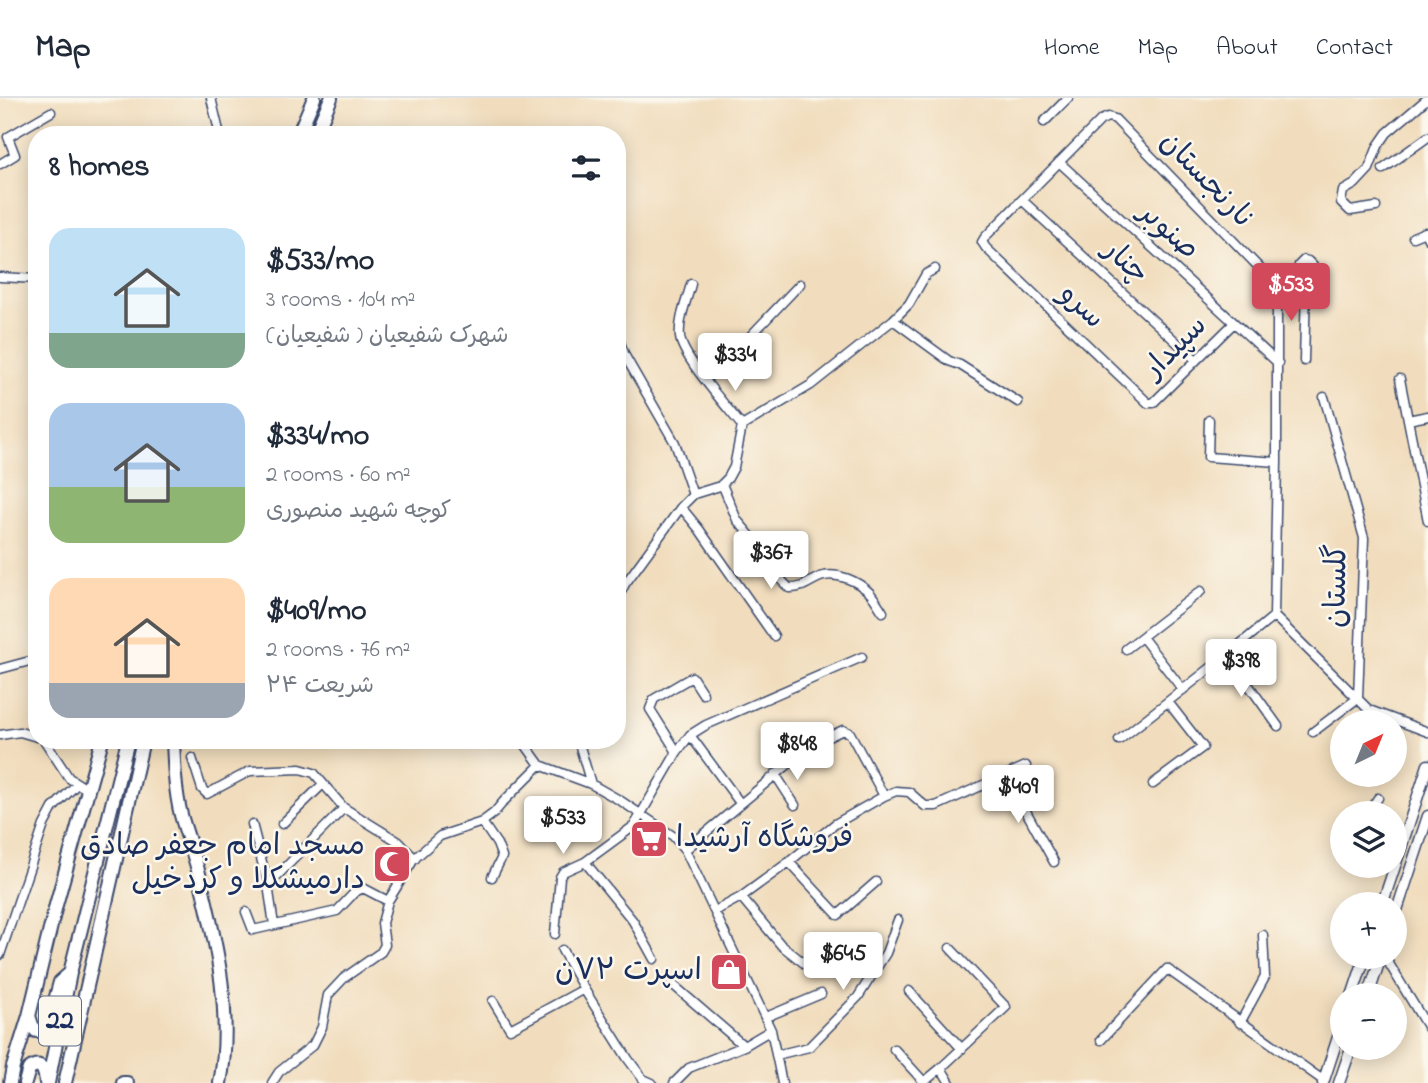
<!DOCTYPE html>
<html lang="en">
<head>
<meta charset="utf-8">
<style>
	:root { --surface:#fff; --page:#f6f6f7; --text:#1f2937; --muted:#747a83; --line:#e0e1e3; --accent:#d1495b }
	body { margin:0; font-family:"Indie Flower","Playpen Sans Arabic",sans-serif; background:var(--page); color:var(--text); height:100vh; display:flex; flex-direction:column; font-size:26px; white-space:nowrap }
	* { box-sizing:border-box; margin:0 }
	p { font-size:23px; color:var(--muted) }
	.icon { flex:none; width:38px; height:38px; fill:none; stroke:currentColor; stroke-width:2; stroke-linecap:round; stroke-linejoin:round }
	.map { position:relative; flex:1; overflow:hidden }
	.details { position:absolute; left:28px; top:28px; width:598px; height:623px; display:flex; flex-direction:column; background:var(--surface); border-radius:28px; box-shadow:0 4px 18px #0003 }
	.details>* { flex:none }
	.needle { width:46px; rotate:43deg }
	.controls { position:absolute; left:1330px; top:612px; display:grid; gap:14px }
	.controls a { display:grid; place-items:center; width:77px; height:77px; border-radius:50%; background:var(--surface); box-shadow:0 4px 18px #0003; font-size:35px }
	.price { position:absolute; translate:-50% -60px; padding:0 16px; border-radius:7px; background:#fff; color:#222; font-size:23px; line-height:46px; filter:drop-shadow(0 2px 4px #0008) }
	.price::after { content:''; position:absolute; left:50%; top:42px; width:21px; height:16px; margin-left:-10px; background:inherit; clip-path:polygon(0 0,100% 0,50% 100%) }
	.price.active { background:var(--accent); color:#fff }
	ul { padding:0; list-style:none }
	li { display:flex; align-items:center; gap:21px; height:175px; padding:0 21px }
	li span { display:grid; place-items:center; flex:none; width:196px; height:140px; border-radius:21px; color:#555 }
	li>.icon { margin-inline-start:auto }
	span .icon { width:84px; height:84px; fill:#fffc; stroke-width:1 }
	li b { font-size:30px }
	h2 { display:flex; justify-content:space-between; align-items:center; height:84px; padding:0 21px; font-size:30px }
	header { display:flex; align-items:center; gap:42px; box-sizing:border-box; height:98px; padding:0 35px; background:var(--surface); border-bottom:2px solid var(--line) }
	header strong { font-size:33px }
	nav { display:flex; gap:38px; margin-inline-start:auto; font-size:24px }
	.map>svg:first-child { display:block }
	.lines { fill:none; stroke-linecap:round; stroke-linejoin:round }
	.minor-casing { stroke:#3b496c; stroke-width:11 }
	.major-casing { stroke:#3b496c; stroke-width:13 }
	.highway-casing { stroke:#3b496c; stroke-width:16 }
	.minor { stroke:#fff; stroke-width:8 }
	.major { stroke:#fff; stroke-width:10 }
	.highway { stroke:#fff; stroke-width:12 }
	.labels { text-anchor:middle; dominant-baseline:central; stroke-width:5; stroke-linejoin:round; paint-order:stroke }
	.shield { fill:#fbf7ec; stroke:#5e6b89; stroke-width:2 }
	.shield-label { font-size:28px; font-weight:bold; fill:#1b2f5e }
	.street-label { font-size:30px; fill:#1b2f5e; stroke:#fbf7ec }
	.poi-label { font-size:30px; fill:#1b2f5e; stroke:#fbf7ec; text-anchor:end }
</style>
</head>
<body>
<header>
<strong>Map</strong>
<nav><a>Home</a><a>Map</a><a>About</a><a>Contact</a></nav>
</header>
<div class="map">
<svg width="1428" height="985" viewBox="0 0 1428 985">
	<rect width="100%" height="100%" fill="#fbf7ec"/>
	<filter id="ink" filterUnits="userSpaceOnUse"><feTurbulence type="fractalNoise" baseFrequency=".0143" numOctaves="2"/><feDisplacementMap in="SourceGraphic" scale="14" xChannelSelector="R" yChannelSelector="G"/><feConvolveMatrix kernelMatrix="1 2 1 2 8 2 1 2 1" color-interpolation-filters="sRGB"/></filter>
	<filter id="wash" filterUnits="userSpaceOnUse"><feTurbulence type="fractalNoise" baseFrequency=".00686" numOctaves="4" result="noise"/><feDisplacementMap in="SourceGraphic" scale="28" xChannelSelector="R" yChannelSelector="G"/><feGaussianBlur stdDeviation="1.57" result="paint"/><feColorMatrix in="noise" values="0 0 0 0 0 0 0 0 0 0 0 0 0 0 0 0 0 1.4 0 .05"/><feComposite in="paint" operator="in"/></filter>
	<g filter="url(#wash)">
		<rect width="100%" height="100%" fill="#f1ddbd"/>
	</g>
	<g filter="url(#ink)">
		<g class="lines">
			<defs>
				<path id="minor" d="M211,0L220,37
					M1044,24L1068,0
					M1059,64L1278,265
					M0,66L15,57L8,39L51,14
					M1383,71L1428,39
					M1022,102L1196,262
					M1376,109L1350,113L1341,104L1343,93L1355,86L1369,71L1378,48L1387,35L1428,0
					M1413,139L1425,134L1428,141
					M1304,162L1308,163L1313,168L1311,185L1304,188L1298,182L1299,167Z
					M0,179L37,181
					M691,186C687,202 678,222 680,239C682,259 728,310 742,328
					M1275,186L1288,174L1299,175
					M893,222L949,263L960,267L1018,304
					M1234,225L1153,305H1148L986,150L982,144L985,139L1101,22L1108,19L1115,21L1277,188V364L1274,518
					M618,239L625,258L675,345L693,397
					M1304,263L1306,188
					M706,281L741,248L800,186
					M1400,281L1428,423
					M1209,322L1208,359L1277,364
					M1408,322L1428,318
					M742,328L811,287L893,222L909,206L926,176L935,171
					M722,386L737,422L759,448L774,460L782,483L789,490C802,491 808,484 820,479C836,473 858,483 870,495C875,501 879,508 883,514
					M681,409L699,431L774,538
					M618,500L625,486L681,409L694,396L720,388L728,380L734,369L742,328
					M1274,518L1369,612L1428,634
					M1142,539L1183,592
					M1126,551L1201,493
					M1227,557L1278,628
					M0,571L37,561
					M1313,634L1358,600L1364,440L1324,299
					M0,637L20,634L37,639
					M690,637L740,705
					M44,642L69,680L88,692
					M522,642L540,667L591,686L621,703L673,738L685,752L771,932L782,985
					M578,642L591,686
					M1119,642L1227,557L1274,518
					M820,643L843,632L850,635L884,698
					M677,654L650,611L654,601L692,579L703,596
					M192,660L202,691L207,696L250,673L300,671L314,675L344,710L399,744L415,761
					M775,676L795,707
					M1006,677L1054,764
					M1153,686L1203,649L1168,604
					M1367,716L1378,700
					M482,724L497,746L502,759L492,779
					M252,726L268,787L274,827
					M282,726L323,686
					M685,752L814,645
					M585,764L633,823L654,861
					M789,764L838,817L876,784
					M268,787L344,710
					M741,799L781,847L814,873
					M715,813L741,799L789,764L835,726L884,698L896,693L909,694L925,708H936L1026,668
					M246,814L253,832L337,813L355,794L363,790L388,803
					M555,836L560,779L563,774L585,764L634,728L677,654L690,637L706,627L862,559
					M562,852L584,891L628,961L643,981L652,985
					M0,857L44,727L53,710L77,686
					M1385,859L1428,930
					M671,885L744,948
					M909,893L962,951
					M493,903L510,931L584,891
					M766,919L821,896
					M1240,925L1265,879L1263,837
					M1101,942L1167,871L1324,983
					M894,951L924,984L941,970
					M776,957L809,949L858,899L886,855L898,822
					M272,985L279,974L313,947L322,929L328,897L344,880L381,854L385,847L382,825L388,803L414,761L440,738L482,724L494,715L504,703L540,667
					M674,985L689,970L744,948L771,932
					M950,985L941,970L1006,909L950,850"/>
				<path id="major" d="M1395,768L1428,667
					M1382,807L1395,768
					M1395,818L1428,718
					M1352,898L1365,859
					M1368,898L1381,859
					M1323,985L1342,927
					M1339,985L1351,950"/>
				<path id="highway" d="M298,37L314,0
					M315,37L331,0
					M173,642C174,667 175,693 181,717C187,739 196,761 201,784C217,848 233,919 220,985
					M29,918L32,927L36,933H45L48,928L60,884L69,876
					M10,985L13,969L29,918L56,807L102,642
					M25,985L29,971C42,961 45,974 46,985
					M48,985L70,875L128,642
					M65,985L143,642
					M123,985H127"/>
			</defs>
			<!-- minor casing -->
			<use href="#minor" class="minor-casing"/>
			<!-- major casing -->
			<use href="#major" class="major-casing"/>
			<!-- highway casing -->
			<use href="#highway" class="highway-casing"/>
			<!-- minor -->
			<use href="#minor" class="minor"/>
			<!-- major -->
			<use href="#major" class="major"/>
			<!-- highway -->
			<use href="#highway" class="highway"/>
		</g>
	</g>
	<!-- icons -->
	<defs>
		<symbol id="supermarket-square" viewBox="-11 -11 22 22"><rect x="-9" y="-9" width="18" height="18" rx="4" fill="#d1495b" stroke="#fbf7ec"/><path d="M-6-5.5h2.5l.6 2H6L4.5 2H-2.5L-4.4-4H-6ZM-1.5 3.2a1.3 1.3 0 1 0 .1 0ZM3 3.2a1.3 1.3 0 1 0 .1 0Z" fill="#fff"/></symbol>
		<symbol id="mosque-square" viewBox="-11 -11 22 22"><rect x="-9" y="-9" width="18" height="18" rx="4" fill="#d1495b" stroke="#fbf7ec"/><path d="M3.5-4.9A6 6 0 1 0 3.5 4.9A5 5 0 1 1 3.5-4.9Z" fill="#fff"/></symbol>
		<symbol id="shop-square" viewBox="-11 -11 22 22"><rect x="-9" y="-9" width="18" height="18" rx="4" fill="#d1495b" stroke="#fbf7ec"/><path d="M-5-2.5h2.3a2.7 3.5 0 0 1 5.4 0H5L5.5 6h-11ZM-1.5-2.5h3a1.5 2.3 0 0 0-3 0Z" fill="#fff"/></symbol>
	</defs>
	<g fill-rule="evenodd">
		<use href="#supermarket-square" x="627" y="719" width="44" height="44"/>
		<use href="#mosque-square" x="370" y="744" width="44" height="44"/>
		<use href="#shop-square" x="707" y="852" width="44" height="44"/>
	</g>
	<g class="labels">
		<!-- shield labels -->
		<rect class="shield" x="39" y="898.5" width="42" height="49" rx="5"/>
		<g class="shield-label">
			<text x="60" y="923">22</text>
		</g>
		<!-- street labels -->
		<g class="street-label">
			<text transform="translate(1206 83) rotate(46)">نارنجستان</text>
			<text transform="translate(1168 134) rotate(42)">صنوبر</text>
			<text transform="translate(1125 165) rotate(43)">چنار</text>
			<text transform="translate(1081 209) rotate(44)">سرو</text>
			<text transform="translate(1176 250) rotate(-45)">سپیدار</text>
			<text transform="translate(1338 488) rotate(-89)">گلستان</text>
		</g>
		<!-- poi labels -->
		<g class="poi-label">
			<text x="676" y="741" text-anchor="start">فروشگاه آرشیدا</text>
			<text x="365" y="749">مسجد امام جعفر صادق<tspan x="365" dy="34">دارمیشکلا و کردخیل</tspan></text>
			<text x="702" y="874">اسپرت ۷۲ن</text>
		</g>
	</g>
</svg>
<div class="controls">
<a><svg class="needle" viewBox="-14 -14 28 28"><path d="M0-13l5 13h-10z" fill="#e53935"/><path d="M0 13l5-13h-10z" fill="#747a83"/></svg></a>
<a><svg class="icon" aria-label="layers" viewBox="0 0 24 24"><path d="M12 4l9 5-9 5-9-5zM3 14l9 5 9-5"/></svg></a>
<a>+</a>
<a>−</a>
</div>
<b class="price active" style="left:1291px;top:225px">$533</b>
<b class="price" style="left:735px;top:295px">$334</b>
<b class="price" style="left:771px;top:493px">$367</b>
<b class="price" style="left:1241px;top:601px">$398</b>
<b class="price" style="left:797px;top:684px">$848</b>
<b class="price" style="left:1018px;top:727px">$409</b>
<b class="price" style="left:563px;top:758px">$533</b>
<b class="price" style="left:843px;top:894px">$645</b>
<section class="details">
<h2>8 homes<svg class="icon" aria-label="filters" viewBox="0 0 24 24"><path d="M4 7h16M4 17h16"/><circle cx="9" cy="7" r="2"/><circle cx="15" cy="17" r="2"/></svg></h2>
<ul>
<li><span style="background:linear-gradient(#bfe0f5 75%,#7fa58c 0)"><svg class="icon" aria-label="home" viewBox="0 0 24 24"><path d="M3 11l9-7 9 7M6 9v11h12V9"/></svg></span><div><b>$533/mo</b><p>3 rooms · 104 m²</p><p>شهرک شفیعیان ( شفیعیان)</p></div></li>
<li><span style="background:linear-gradient(#a9c7e8 60%,#8fb573 0)"><svg class="icon" aria-label="home" viewBox="0 0 24 24"><path d="M3 11l9-7 9 7M6 9v11h12V9"/></svg></span><div><b>$334/mo</b><p>2 rooms · 60 m²</p><p>کوچه شهید منصوری</p></div></li>
<li><span style="background:linear-gradient(#ffd9b3 75%,#9aa5b1 0)"><svg class="icon" aria-label="home" viewBox="0 0 24 24"><path d="M3 11l9-7 9 7M6 9v11h12V9"/></svg></span><div><b>$409/mo</b><p>2 rooms · 76 m²</p><p>شریعت ۲۴</p></div></li>
</ul>
</section>
</div>
</body>
</html>
